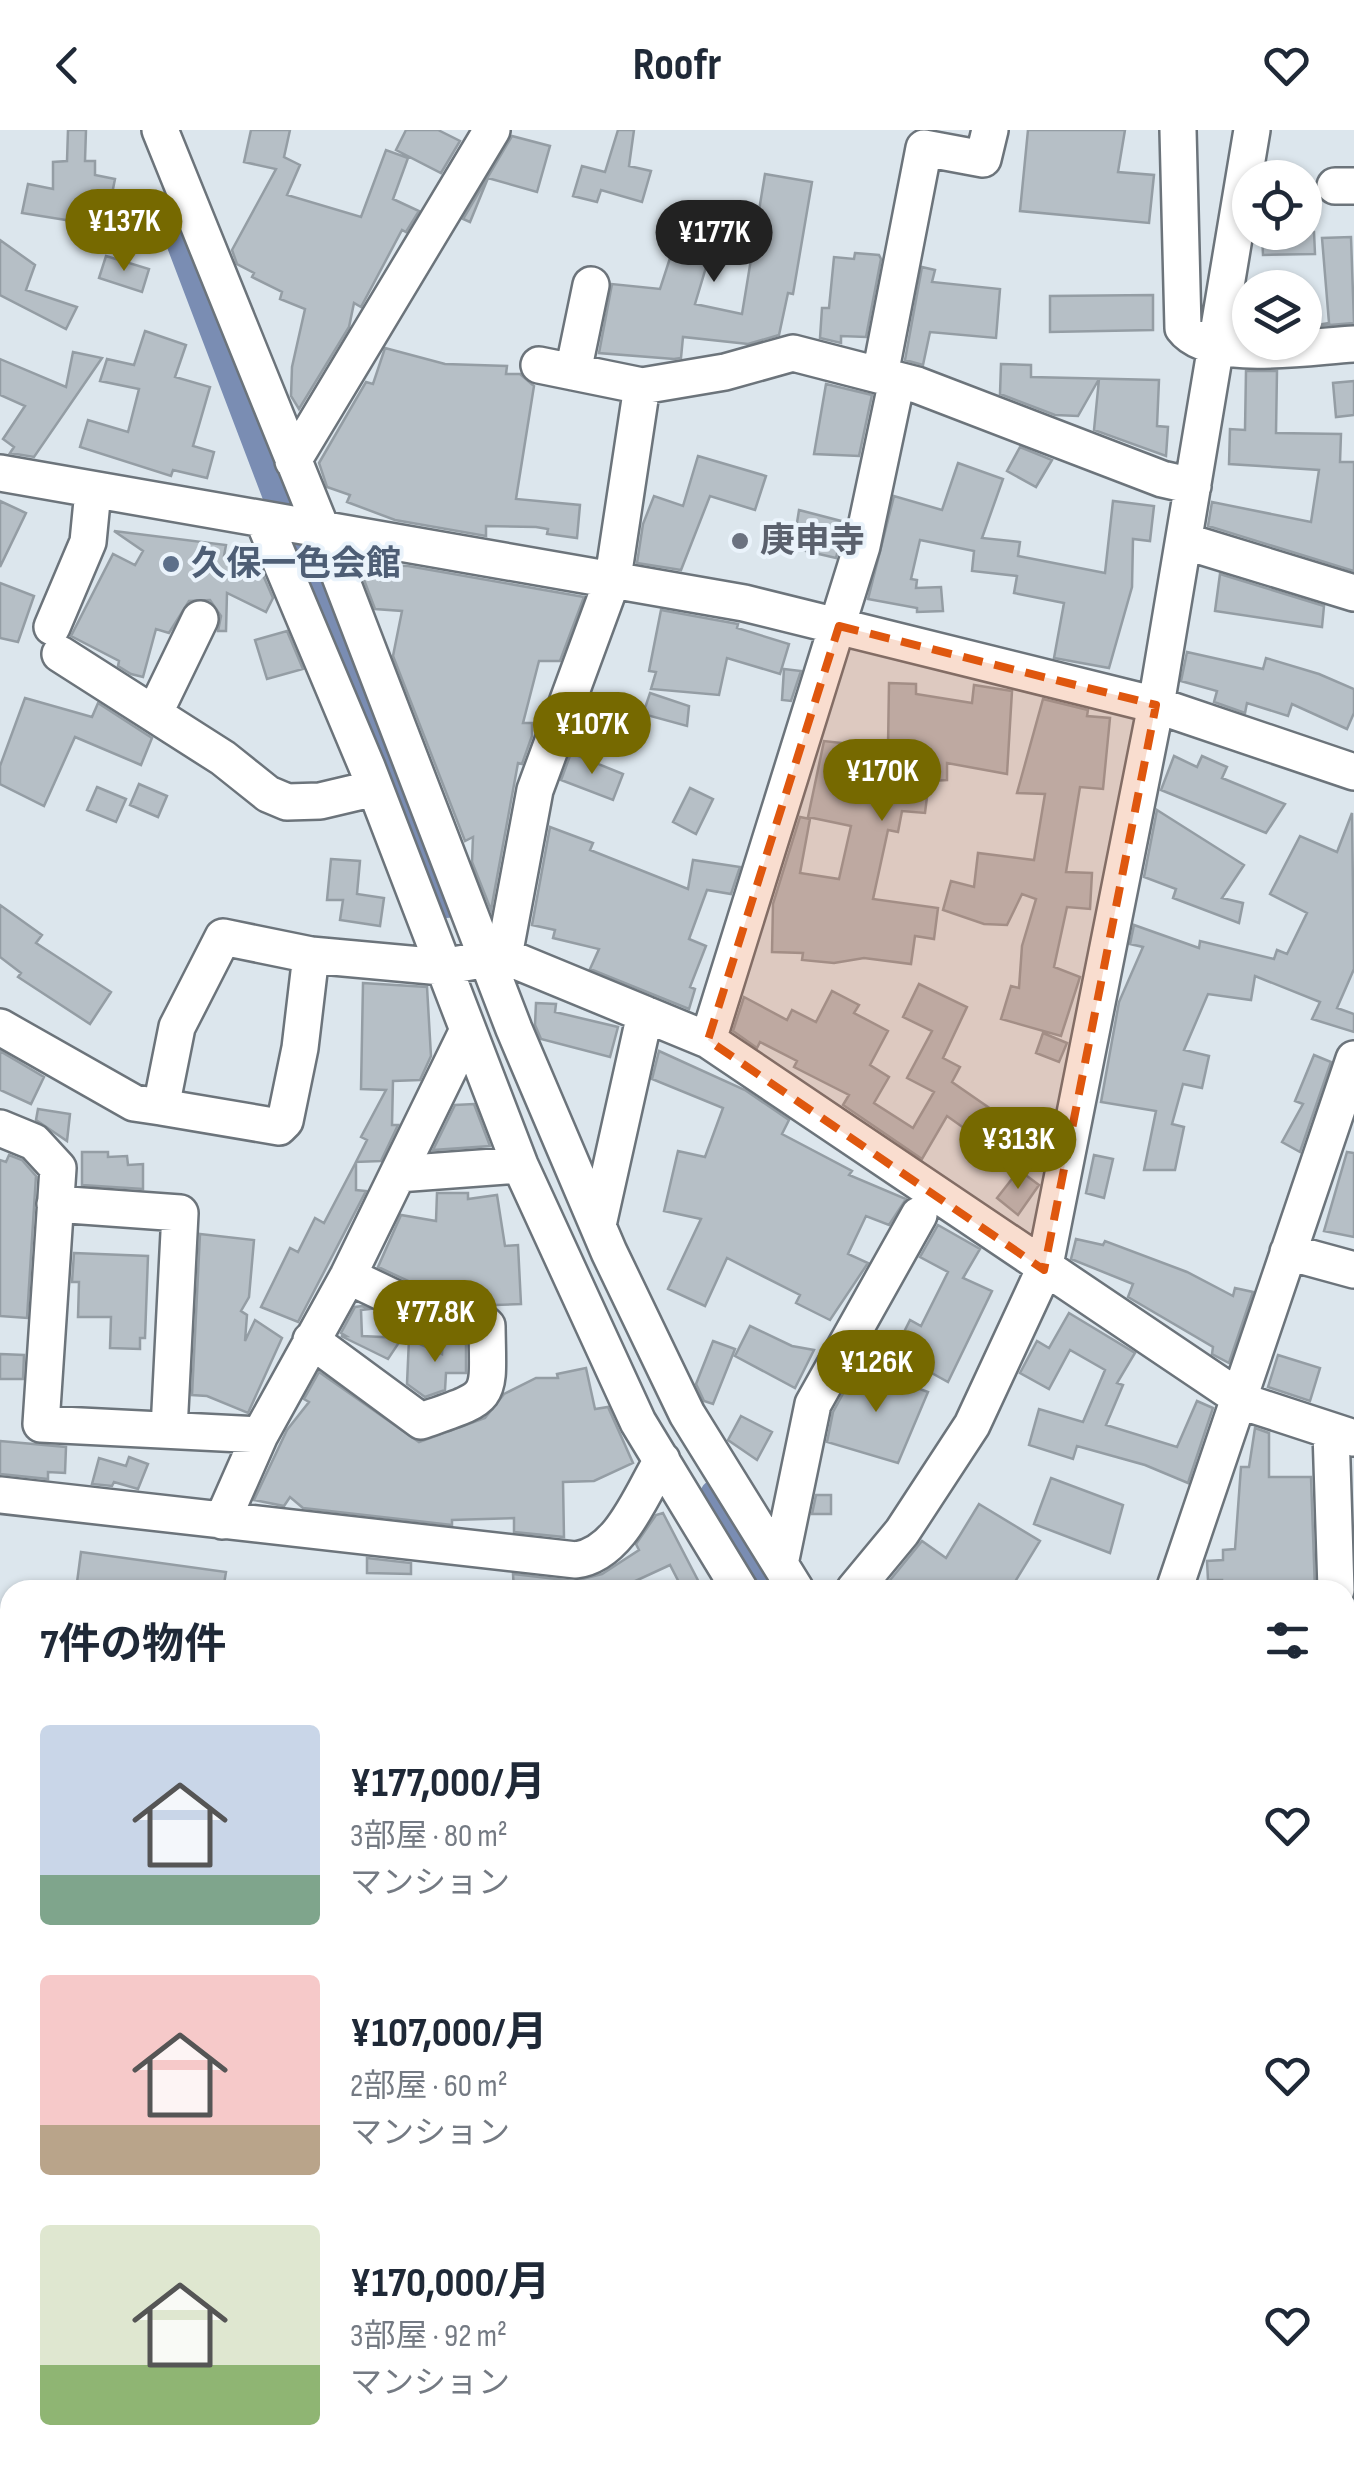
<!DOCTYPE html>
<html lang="ja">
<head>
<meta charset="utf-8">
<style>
	:root { --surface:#fff; --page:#f2f2f3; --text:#1f2937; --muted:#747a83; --accent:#766900 }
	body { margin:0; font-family:"Sofia Sans Condensed","Noto Sans JP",sans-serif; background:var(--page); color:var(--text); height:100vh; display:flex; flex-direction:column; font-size:38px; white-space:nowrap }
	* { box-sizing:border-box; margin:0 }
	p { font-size:32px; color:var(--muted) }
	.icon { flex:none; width:55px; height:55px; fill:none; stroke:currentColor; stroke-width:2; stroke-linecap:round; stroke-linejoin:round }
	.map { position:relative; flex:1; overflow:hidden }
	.panel { position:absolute; left:0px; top:1450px; width:1355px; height:892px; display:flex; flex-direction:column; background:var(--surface); border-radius:30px 30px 0 0; box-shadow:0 2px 8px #0004 }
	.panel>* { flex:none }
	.tools { position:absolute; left:1232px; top:30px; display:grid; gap:20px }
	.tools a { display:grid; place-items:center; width:90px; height:90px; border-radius:50%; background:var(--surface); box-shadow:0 2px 8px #0004; font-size:50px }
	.price { position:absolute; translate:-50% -85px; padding:0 22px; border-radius:35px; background:var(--accent); color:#fff; font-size:32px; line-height:65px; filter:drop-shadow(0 2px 5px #0008) }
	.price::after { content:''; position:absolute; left:50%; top:60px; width:30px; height:22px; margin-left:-15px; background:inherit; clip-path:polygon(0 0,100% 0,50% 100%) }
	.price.on { background:#222; color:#fff }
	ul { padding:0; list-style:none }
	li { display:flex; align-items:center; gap:30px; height:250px; padding:0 40px }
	li span { display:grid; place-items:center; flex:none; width:280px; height:200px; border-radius:10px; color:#555 }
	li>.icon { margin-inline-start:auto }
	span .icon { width:120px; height:120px; fill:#fffc; stroke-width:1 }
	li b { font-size:42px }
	h2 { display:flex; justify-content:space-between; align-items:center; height:120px; padding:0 40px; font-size:42px }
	header { display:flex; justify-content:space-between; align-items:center; height:130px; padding:0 40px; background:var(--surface); font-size:45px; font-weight:700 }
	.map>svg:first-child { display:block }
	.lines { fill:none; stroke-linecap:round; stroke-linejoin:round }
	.river { stroke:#7a8db3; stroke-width:42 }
	.building { fill:#b6bfc6; stroke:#949da4; stroke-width:2.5 }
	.minor-casing { stroke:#6c747b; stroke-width:40 }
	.minor { stroke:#fff; stroke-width:35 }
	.marked { fill:#df570e; fill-opacity:0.2; stroke:#df570e; stroke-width:8; stroke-dasharray:20 12; stroke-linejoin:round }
	.worship-dot { fill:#6b7280; stroke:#eaf3fb; stroke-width:4 }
	.service-dot { fill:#5c6f8a; stroke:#eaf3fb; stroke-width:4 }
	.labels { text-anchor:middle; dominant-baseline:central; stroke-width:8; stroke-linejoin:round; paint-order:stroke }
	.worship-label { font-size:35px; font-weight:bold; fill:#5b616d; stroke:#eaf3fb; text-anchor:start }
	.service-label { font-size:35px; font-weight:bold; fill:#4e5e75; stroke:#eaf3fb; text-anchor:start }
</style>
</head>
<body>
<header><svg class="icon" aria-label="back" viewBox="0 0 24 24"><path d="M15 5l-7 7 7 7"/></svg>Roofr<svg class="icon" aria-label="heart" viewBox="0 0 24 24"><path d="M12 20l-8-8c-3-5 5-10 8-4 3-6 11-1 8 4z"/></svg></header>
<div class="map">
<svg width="1354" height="2341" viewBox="0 0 1354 2341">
	<rect width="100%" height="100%" fill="#dce6ed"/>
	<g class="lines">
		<!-- river -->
		<path class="river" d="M184,103L321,463L446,767
			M720,1368L774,1460
			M1288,2332L1293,2341"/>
	</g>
	<!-- building -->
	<path class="building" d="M68,0H86L85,31H95V45L115,49L111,69L120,70L116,98L22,83L28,54L53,59V32L67,31Z
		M251,0H290L284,27L300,35L287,65L361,87L386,20L408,28L393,69L419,81L406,102L402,100L361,177L354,173L349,197L299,279L291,266L292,237L305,179L280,169L282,162L252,147L254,143L237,134L232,120L276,39L244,32Z
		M406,0H438L460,11L441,43L396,20Z
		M618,0H634L629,36L651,41L642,72L601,60L597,72L573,66L582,36L605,42Z
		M1028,0H1125L1118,42L1154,45L1149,93L1020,81Z
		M512,6L550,16L537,62L488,48L470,92L463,89Z
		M765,44L812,52L793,164L788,163L779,205L748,214L683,207L681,228L674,229L599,223L612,154L660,159L681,94L716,104L695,174L742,184Z
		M1262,102H1314L1315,124L1263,125Z
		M1351,107L1354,193L1305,197L1329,193L1322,108Z
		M0,110L35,135L26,160L77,177L66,199L0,165Z
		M855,123L879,125L881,129L866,207L841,206V213L820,208L822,178H829L834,127L854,129Z
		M106,126L149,139L142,162L99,148Z
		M922,137L935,140L932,152L1000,159L996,208L930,202L923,235L905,230Z
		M1153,165V200L1050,202V166Z
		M145,201L186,215L175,247L210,257L193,316L214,322L207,348L173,340L171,346L80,317L88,290L128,302L139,259L100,251L107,229L134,235Z
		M385,218L445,234L507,236L506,244H520L534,256L516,369L580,375L577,408L547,404L548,399L536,397L486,396V406L395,390L347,372L350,365L327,357L319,333L366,252L373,254Z
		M73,222L102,228L34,327L10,323L14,317L3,309L25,276L0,265V229L66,257Z
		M1001,234L1031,235V247L1159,250L1157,296L1168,297L1166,326L1094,300L1099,249L1078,286L1055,285L1000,264Z
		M1246,241H1277L1276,303L1341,304L1340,332H1354V441L1208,396L1212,372L1311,392L1319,340L1229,334L1230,299L1245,300Z
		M1354,251V285L1336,287L1333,253Z
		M826,254L872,265L859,326L814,324Z
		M1020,317L1052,330L1036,357L1007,341Z
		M698,326L766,346L755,380L710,366L681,440L637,433L643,394L654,366L683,376Z
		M958,333L1003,349L982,408L1020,412L1018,426L1105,443L1113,371L1154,376L1150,411L1133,409L1132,457L1109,538L1054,528L1064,473L1014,463L1017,446L972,441L974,421L920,410L911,449L917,450L916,458L941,457L943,481L917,482V478L868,469L894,366L942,380Z
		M0,371L26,383L0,437Z
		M799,380L845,392L836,428L793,418Z
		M114,401L226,415L224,426L263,445L273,468L266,482L227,463L226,501H218L221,486L210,470L189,471L169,503L156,499L143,547L131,544L118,536L119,531L71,506L113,424L135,435L143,421Z
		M358,434L408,436L584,467L560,531H539L523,593H532V606L522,634L518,633L491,780L472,732L473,707L465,711L393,526L402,481L375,479Z
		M1220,444L1324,476L1322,497L1215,481Z
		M0,453L34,466L18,512L0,508Z
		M661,480L738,494L737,498L789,514L780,544L727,528L719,565L651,559L656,542L649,541Z
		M287,501L303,539L267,549L255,510Z
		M1187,522L1263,539L1266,528L1319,544L1354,559V583L1347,599L1292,574L1288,586L1247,573L1245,583L1214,572L1217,561L1181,551Z
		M784,539L801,541L791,571L782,570Z
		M889,553L916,554V564L972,573L974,555L1012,561L1007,644L947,633V650L929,651L925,683L902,681L898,702L888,700L873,769L938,778L934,809L915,806L911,834L864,828L834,833L802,830L803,823L772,822L773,774L800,687L810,689L800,743L839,749L851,696L808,687L824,611L888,618Z
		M650,563L689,576L687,596L643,584Z
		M25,568L92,587L98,573L152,608L141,635L75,607L44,676L0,654V636Z
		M1043,569L1088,580L1087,586L1110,588L1103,659L1080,657L1066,742L1092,743L1090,779L1067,777L1054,837L1080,847L1061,906L1001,889L1011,856L1019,858L1022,816L1036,769L1022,764L1007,795L984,794L943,780L951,751L974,757L978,723L1034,730L1045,664L1017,663Z
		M571,623L623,644L613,670L561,650Z
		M1174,626L1197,637L1202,626L1227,637L1222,648L1285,674L1266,703L1161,660Z
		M139,654L167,666L158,687L130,675Z
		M97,657L126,669L116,692L87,680Z
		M690,658L713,669L696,704L673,692Z
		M1157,680L1244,735L1222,768L1243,773L1239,793L1173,768L1176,759L1144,747Z
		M1352,683L1354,839L1337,878L1354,884V902L1312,889L1320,872L1255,846L1251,870L1208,864L1184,920L1209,926L1202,958L1183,954L1172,994L1184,997L1175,1040H1144L1156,981L1101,972L1119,872L1143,817L1130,814L1134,795L1199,818L1200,811L1274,829L1277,820L1287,824L1307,783L1270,764L1300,706L1337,722Z
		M550,697L593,713L590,720L688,759L693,730L740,737L731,764L707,760L689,809L706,816L690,857L695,859L689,879L590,839L599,819L553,808L555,800L532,795Z
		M331,729L360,731L357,764L384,768L380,796L340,790L343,770H327Z
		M0,775L42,805L36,813L111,862L90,894L18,847L21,843L0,827Z
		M363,853L427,857L431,926L420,950L393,951L392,995H398L381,1031L356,1032L367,1010L361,1007L386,960L361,959Z
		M919,854L967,877L943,928L960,937L952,952L1014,995L1017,989L1040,1000L1022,1039L947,986L922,1029L843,975L849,965L794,937L797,931L760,912L757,918L733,901L744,867L787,890L792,880L816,892L832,861L859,875L854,883L888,901L870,935L889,947L874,973L913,998L934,962L907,948L932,901L903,887Z
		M536,873L556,874L555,882L618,897L610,927L541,909L535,895Z
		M1043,903L1067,913L1059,932L1036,923Z
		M0,921L44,947L31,974L0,960Z
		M659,921L745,960L789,990L782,1004L852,1041L849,1045L906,1069L889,1095L866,1086L848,1124L868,1133L830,1190L796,1173L800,1165L727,1128L705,1176L668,1159L701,1089L664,1081L678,1021L705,1027L723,978L652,949Z
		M1314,925L1331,932L1300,1022L1282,1012L1303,974L1295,971Z
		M474,974L490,1016L433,1020L455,975Z
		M38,979L70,984L67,1011L36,990Z
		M82,1022H108V1027L127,1026L128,1035L143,1034V1059L82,1055Z
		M1347,1022L1354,1023V1107L1324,1101Z
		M9,1025L22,1030L36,1046L27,1188L0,1186V1030L6,1032Z
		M1094,1025L1113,1029L1104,1068L1086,1063Z
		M356,1032V1060L366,1061L298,1192L261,1177L290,1118L298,1122L315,1088L324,1093Z
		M1019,1040L1039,1055L1018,1085L997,1068Z
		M437,1063H468V1069L497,1065L505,1116L518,1115L521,1174L495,1175L488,1164L434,1163L378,1137L401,1085L436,1091Z
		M938,1095L980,1119L963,1148L992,1161L948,1252L894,1222L910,1190L921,1196L948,1142L920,1127Z
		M200,1104L254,1110L249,1167L241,1181L247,1185L245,1211L255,1190L282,1208L248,1283L207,1266L192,1265Z
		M1076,1109L1103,1115L1105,1111L1187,1142L1233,1166L1235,1158L1253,1162L1229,1233L1212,1224L1213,1217L1128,1167L1133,1154L1071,1129Z
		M74,1123L148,1126L145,1208H140V1219L110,1218L111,1187H78L79,1152H72Z
		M362,1176L369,1179L361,1180L362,1206L402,1208L388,1229L341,1206H346L341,1203L355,1177Z
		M1069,1183L1135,1223L1117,1253L1123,1255L1106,1295L1177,1317L1197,1271L1213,1278L1188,1353L1145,1335L1077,1316L1073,1329L1029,1315L1039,1279L1083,1292L1105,1240L1070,1220L1049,1259L1020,1243L1037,1211L1049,1218Z
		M750,1196L792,1216L814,1220L795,1258L735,1226Z
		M409,1209L442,1224L443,1209L466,1210V1243H446L445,1260L425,1267L407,1254Z
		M713,1211L735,1219L713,1274L704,1271L696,1254Z
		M0,1224L24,1225L23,1249H0Z
		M1278,1225L1320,1238L1310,1271L1268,1257Z
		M858,1236L928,1262L898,1333L827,1312L833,1282Z
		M586,1238L595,1279L608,1277L633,1333L594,1351L563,1352L564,1407L514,1402V1388L452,1390V1395L303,1378L290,1367L284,1376L254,1370L287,1300L309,1272L304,1269L319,1242L419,1312L485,1288L504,1264L536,1248H558L557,1244Z
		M741,1286L772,1302L757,1330L728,1310Z
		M1255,1298L1269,1303V1347H1311L1315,1460H1222V1450H1208L1207,1431L1223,1430V1420L1235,1419L1241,1337H1249Z
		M0,1311L66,1317L65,1343L48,1342V1349L0,1344Z
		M129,1327L148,1334L138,1359L114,1352L112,1356L92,1354L99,1328L126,1336Z
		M1051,1348L1123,1375L1110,1423L1034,1394Z
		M816,1365H831V1384H812Z
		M979,1374L1040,1411L1010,1460H882L922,1411L946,1428Z
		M663,1383L703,1460H683L670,1435L616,1460H514L513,1444L574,1451L602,1444L639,1420L636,1414L656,1385Z
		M81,1422L226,1442L223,1460H76Z
		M367,1428L411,1433V1444L367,1443Z"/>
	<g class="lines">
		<defs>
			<path id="minor" d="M160,0L326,410L514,899L609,1122L687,1284L796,1460
				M1178,0L1183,198C1210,234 1311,216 1354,214
				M1335,56H1354
				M539,235L642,256L725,242L793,223L917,255L1162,349L1193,356
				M573,242L591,155
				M880,245L924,18L983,29L990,0
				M293,331L492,0
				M0,343L744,473L1156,575L1354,642
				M264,392L367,637L520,1035L638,1292L740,1460
				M1184,411L1354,463
				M52,497L88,412L93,361
				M60,524L223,628L268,664L287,672L320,671L375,658
				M154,584L200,489
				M504,826L708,910L1247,1273L1354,1308
				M0,897L134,973L161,977L177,897L223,807L311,825L442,837L504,826L535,660L613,448L642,256
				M708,910L862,416L897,250
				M161,977L279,997L285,991L300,918L311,825
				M0,998L34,1012L58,1038L41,1294L260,1305
				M398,1044L520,1035
				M55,1074L180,1083L169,1300
				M598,1095L645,884
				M1288,1122L1354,1140
				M311,1210L421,1291C495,1265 488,1272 487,1196L475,1185L434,1187L348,1146
				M1331,1301L1336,1460
				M0,1365L576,1430C620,1424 641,1365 662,1330
				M222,1391L260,1305L348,1146L466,904
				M780,1434L813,1274L919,1085
				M854,1460L902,1402L972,1295L1044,1140L1156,575L1252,0
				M1174,1460L1354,929
				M1345,1535H1354
				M0,1838L10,1842
				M1345,1863L1354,1862
				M1345,2047H1354
				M0,2207L10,2208
				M1345,2217L1354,2216
				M758,2332L826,2341
				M1250,2332L1255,2341
				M1340,2332L1345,2341
				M311,2341L316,2332
				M419,2341L424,2332
				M1028,2341L1039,2332"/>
		</defs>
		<!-- minor casing -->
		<use href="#minor" class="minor-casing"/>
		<!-- minor -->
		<use href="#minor" class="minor"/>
	</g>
	<!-- marked area -->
	<path class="marked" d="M839,496L1156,575L1044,1140L708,910Z"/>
	<!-- markers -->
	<circle class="worship-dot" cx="740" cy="411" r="10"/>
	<circle class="service-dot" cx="171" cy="434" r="10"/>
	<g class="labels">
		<!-- worship labels -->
		<g class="worship-label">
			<text x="760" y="411">庚申寺</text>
		</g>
		<!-- service labels -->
		<g class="service-label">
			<text x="191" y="434">久保一色会館</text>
		</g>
	</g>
</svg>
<div class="tools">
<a><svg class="icon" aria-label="locate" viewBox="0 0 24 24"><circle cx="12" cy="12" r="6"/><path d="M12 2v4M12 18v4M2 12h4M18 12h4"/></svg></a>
<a><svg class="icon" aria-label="layers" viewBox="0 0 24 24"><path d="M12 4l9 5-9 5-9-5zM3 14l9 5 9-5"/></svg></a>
</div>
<b class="price" style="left:124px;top:144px">¥137K</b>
<b class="price on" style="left:714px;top:155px">¥177K</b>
<b class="price" style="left:592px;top:647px">¥107K</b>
<b class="price" style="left:882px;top:694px">¥170K</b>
<b class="price" style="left:1018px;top:1062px">¥313K</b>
<b class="price" style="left:435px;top:1235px">¥77.8K</b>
<b class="price" style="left:876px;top:1285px">¥126K</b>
<section class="panel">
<h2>7件の物件<svg class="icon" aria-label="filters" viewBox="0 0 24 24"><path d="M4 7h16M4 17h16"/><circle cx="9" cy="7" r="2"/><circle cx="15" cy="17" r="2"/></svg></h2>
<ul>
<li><span style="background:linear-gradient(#c9d6e8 75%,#7fa58c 0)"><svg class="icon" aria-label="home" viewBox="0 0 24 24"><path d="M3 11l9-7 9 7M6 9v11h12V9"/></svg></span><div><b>¥177,000/月</b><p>3部屋 · 80 m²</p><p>マンション</p></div><svg class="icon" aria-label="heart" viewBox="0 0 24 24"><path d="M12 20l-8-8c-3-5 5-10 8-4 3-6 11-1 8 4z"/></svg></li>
<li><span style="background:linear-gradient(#f6c9c9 75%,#b9a48a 0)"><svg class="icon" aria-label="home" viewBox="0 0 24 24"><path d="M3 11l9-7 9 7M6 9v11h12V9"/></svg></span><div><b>¥107,000/月</b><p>2部屋 · 60 m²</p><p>マンション</p></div><svg class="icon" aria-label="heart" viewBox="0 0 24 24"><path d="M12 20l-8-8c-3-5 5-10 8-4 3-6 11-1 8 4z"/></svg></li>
<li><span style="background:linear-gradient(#dfe7d0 70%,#8fb573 0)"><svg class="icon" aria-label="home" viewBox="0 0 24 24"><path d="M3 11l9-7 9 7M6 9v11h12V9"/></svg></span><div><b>¥170,000/月</b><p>3部屋 · 92 m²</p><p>マンション</p></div><svg class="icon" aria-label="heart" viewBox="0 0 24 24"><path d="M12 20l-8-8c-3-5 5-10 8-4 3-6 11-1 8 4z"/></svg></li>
</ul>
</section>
</div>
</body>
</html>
